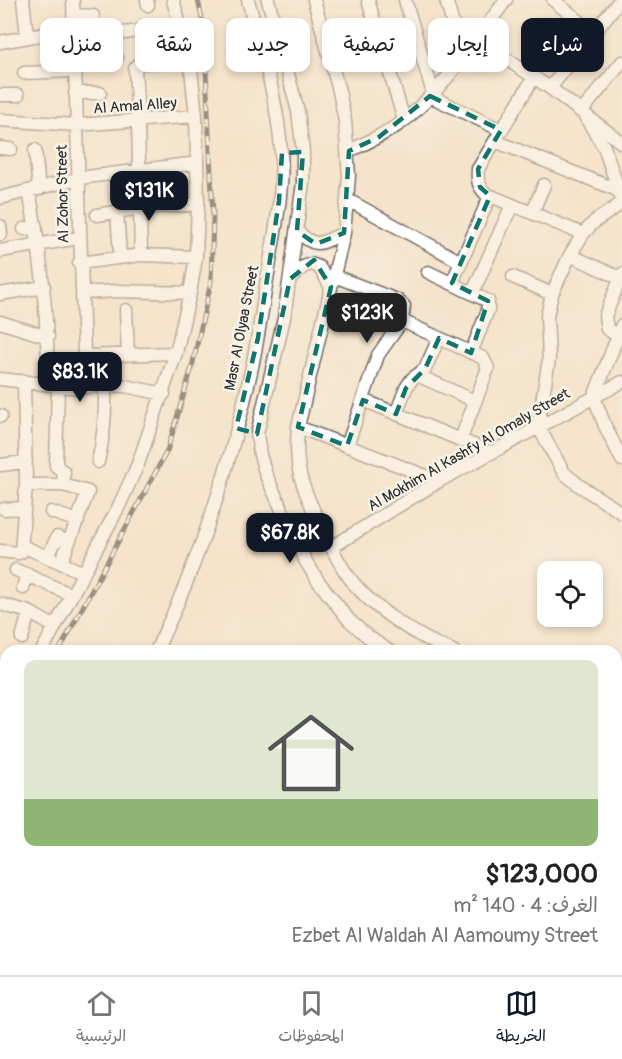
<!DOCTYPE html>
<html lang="ar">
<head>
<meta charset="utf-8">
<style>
	:root { --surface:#fff; --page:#f2f2f2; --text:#222; --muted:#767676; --line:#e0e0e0; --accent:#111827 }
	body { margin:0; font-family:Pangolin,"Playpen Sans Arabic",sans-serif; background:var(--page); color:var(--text); direction:rtl; height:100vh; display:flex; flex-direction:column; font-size:22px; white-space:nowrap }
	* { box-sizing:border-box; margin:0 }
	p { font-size:20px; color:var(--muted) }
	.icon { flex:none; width:33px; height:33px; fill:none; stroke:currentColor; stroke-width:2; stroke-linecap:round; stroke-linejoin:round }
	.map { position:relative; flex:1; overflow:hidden; direction:ltr }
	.panel { position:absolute; left:0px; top:645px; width:622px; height:330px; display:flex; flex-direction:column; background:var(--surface); border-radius:18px 18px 0 0; box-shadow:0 3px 9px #0003; direction:rtl }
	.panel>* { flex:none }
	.hud { position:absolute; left:18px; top:18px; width:586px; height:54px; direction:rtl; display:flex; gap:12px }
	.buttons { position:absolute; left:537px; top:561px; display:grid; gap:12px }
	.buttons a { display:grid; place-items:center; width:66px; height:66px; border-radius:12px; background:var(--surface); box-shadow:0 3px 9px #0003; font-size:30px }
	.price { position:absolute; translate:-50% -51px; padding:0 14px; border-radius:12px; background:var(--accent); color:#fff; font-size:20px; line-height:39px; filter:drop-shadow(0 2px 3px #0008) }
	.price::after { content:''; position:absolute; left:50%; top:36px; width:18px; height:14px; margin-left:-9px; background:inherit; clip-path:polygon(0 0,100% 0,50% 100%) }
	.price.current { background:#222; color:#fff }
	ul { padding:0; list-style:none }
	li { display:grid; align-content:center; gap:12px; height:318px; padding:0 24px }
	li+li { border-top:2px solid var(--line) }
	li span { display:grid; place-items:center; height:186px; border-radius:12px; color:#555 }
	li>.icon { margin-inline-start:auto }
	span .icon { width:108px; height:108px; fill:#fffc; stroke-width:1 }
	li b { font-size:26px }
	.chip { padding:0 21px; border-radius:12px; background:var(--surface); box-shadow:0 3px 9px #0003; font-size:21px; line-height:54px }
	.chip.current { background:var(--accent); color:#fff }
	.menu { display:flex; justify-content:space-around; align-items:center; height:84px; border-top:2px solid var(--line); background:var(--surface); font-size:16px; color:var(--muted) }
	.menu a { display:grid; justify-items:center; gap:3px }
	.menu .current { color:var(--accent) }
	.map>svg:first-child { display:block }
	.green { fill:#b8d176; stroke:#727e50; stroke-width:1.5 }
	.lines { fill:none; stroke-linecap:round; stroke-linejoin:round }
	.minor-casing { stroke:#726b63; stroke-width:15 }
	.minor { stroke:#fff; stroke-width:12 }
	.rail-casing { stroke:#2b2b2b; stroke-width:5 }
	.rail { stroke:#f7f3e8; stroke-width:3; stroke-dasharray:9; stroke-linecap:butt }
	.marked { fill:none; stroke:#0f766e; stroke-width:4.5; stroke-dasharray:12 8; stroke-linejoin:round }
	.labels { text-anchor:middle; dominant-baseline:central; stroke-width:5; stroke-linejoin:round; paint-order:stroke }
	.street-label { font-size:15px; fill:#2b2b2b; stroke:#f7f3e8 }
</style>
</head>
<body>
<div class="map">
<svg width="622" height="975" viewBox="0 0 622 975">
	<rect width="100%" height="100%" fill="#f7f3e8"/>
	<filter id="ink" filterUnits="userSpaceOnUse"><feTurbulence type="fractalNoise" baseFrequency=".0167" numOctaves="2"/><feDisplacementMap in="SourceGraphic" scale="12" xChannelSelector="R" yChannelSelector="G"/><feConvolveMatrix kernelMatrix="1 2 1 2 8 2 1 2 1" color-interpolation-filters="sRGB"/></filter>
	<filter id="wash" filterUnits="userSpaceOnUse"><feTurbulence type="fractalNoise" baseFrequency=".008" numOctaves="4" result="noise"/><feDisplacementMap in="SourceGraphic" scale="24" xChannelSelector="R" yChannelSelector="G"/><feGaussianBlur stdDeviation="1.35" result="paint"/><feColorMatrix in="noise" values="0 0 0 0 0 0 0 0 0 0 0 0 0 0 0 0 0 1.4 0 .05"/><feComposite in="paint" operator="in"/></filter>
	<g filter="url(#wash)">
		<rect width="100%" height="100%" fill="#f5e3cb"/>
		<!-- green -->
		<path class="green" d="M622,867V932L617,931V891Z"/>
	</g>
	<g filter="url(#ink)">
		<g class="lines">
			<defs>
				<path id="minor" d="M23,0L27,36
					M73,0L85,387
					M147,0L148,5
					M268,0L298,111L303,152V183L284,318L257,434L260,455L266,475L305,560L318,581L349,620L367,636L389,651
					M314,0L339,91L345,121L349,176L344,233L298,427C294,469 302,487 320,524C328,540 336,558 346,573C369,607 415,636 453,651
					M368,0L404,120
					M405,0L433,93
					M446,0L462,56
					M553,0L594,33
					M73,15L93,16L96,34L99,36L181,26
					M476,39L550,88L622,143
					M0,42L73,29
					M75,58H117
					M622,62L582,111L604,147L622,200
					M24,73L75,71
					M534,77L478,169C477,180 478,186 486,194L583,234
					M550,88L620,0
					M75,93H100
					M0,95H18
					M430,96L501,130
					M0,120L77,125L196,116
					M495,141L620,191
					M0,148L11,149
					M35,150L39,189
					M349,151C368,142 388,133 405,120C445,87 475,41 506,0
					M29,191C42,256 48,319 48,384
					M0,198L79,178L197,163
					M348,200L461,262
					M622,203L594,222L583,234L570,255L552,294L547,316L549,359L538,426L564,473L580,486L622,513
					M117,211L120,256
					M532,213L544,185
					M97,215L140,208L198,204
					M0,226L1,234
					M24,229L36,227
					M297,231C317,250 320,243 344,233
					M0,251L79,238
					M141,255L138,121L135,68L140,63L190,60
					M570,255L620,278
					M79,263L141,255L196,257
					M428,272L488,301V310L471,353
					M334,276L397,300L404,306L402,321L378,355L347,446
					M513,277L552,294
					M290,279L303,267L311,264L319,267L331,287
					M452,283L490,196
					M473,292L512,205
					M82,293L118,291L190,293
					M0,294L44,287
					M126,310L128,354
					M402,321L483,358L488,368L460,441
					M0,322L48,337
					M622,325L594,397L605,426L622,460
					M618,336L607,329L605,316L622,274
					M85,356L176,353
					M417,375L475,401
					M0,379L79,388L105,385L125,386L164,394
					M58,385L56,466L64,472L63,485
					M363,400L490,452
					M396,414L406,388L412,379L425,369L439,338
					M0,416H1
					M298,427L439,481
					M98,462C104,436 106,412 105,385
					M0,465L26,462
					M26,485H63L88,492L61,563
					M4,509L24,508
					M51,512L78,521
					M332,547L439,481L622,382
					M0,551L19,553L27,548L84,573
					M21,552L26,485L24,381
					M48,557L57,537L68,542
					M16,570L72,595
					M23,588L27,574
					M0,604L29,612L55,627
					M22,638L29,612
					M42,651L119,506L138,464L176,353L190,293L196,257L198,204L196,116L190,60L173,0
					M156,651C199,562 231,464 252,367C259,334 263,301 269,268C275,230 284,190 281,151C278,100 261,49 248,0
					M616,698L622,700
					M616,723L622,725
					M0,732L6,721
					M0,908L6,899"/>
			</defs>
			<!-- minor casing -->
			<use href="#minor" class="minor-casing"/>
			<!-- minor -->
			<use href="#minor" class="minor"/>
			<defs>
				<path id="rail" d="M59,651L167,451L192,367L211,282L213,216L204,28L198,0
					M0,760L6,749"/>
			</defs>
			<!-- rail casing -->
			<use href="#rail" class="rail-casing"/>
			<!-- rail -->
			<use href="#rail" class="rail"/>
		</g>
	</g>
	<!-- marked area -->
	<path d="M0 0H622V975H0ZM430,96L501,130L478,169L480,187L490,196L452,283L488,301L471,353L439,338L425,369L406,388L396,414L363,400L347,446L298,427L331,287L314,260L290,279L257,434L236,428L258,338L279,201L282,153L303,152L297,231L316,244L344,233L349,151L379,137Z" fill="#f5e3cb" fill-opacity=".55" fill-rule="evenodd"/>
	<path class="marked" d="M430,96L501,130L478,169L480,187L490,196L452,283L488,301L471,353L439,338L425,369L406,388L396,414L363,400L347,446L298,427L331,287L314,260L290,279L257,434L236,428L258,338L279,201L282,153L303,152L297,231L316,244L344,233L349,151L379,137Z"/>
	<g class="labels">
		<!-- street labels -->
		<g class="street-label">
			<text transform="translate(135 106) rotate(-4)">Al Amal Alley</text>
			<text transform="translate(63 194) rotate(-91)">Al Zohor Street</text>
			<text transform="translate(242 328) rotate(-79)">Masr Al Olyaa Street</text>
			<text transform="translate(469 450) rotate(-30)">Al Mokhim Al Kashfy Al Omaly Street</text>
		</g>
	</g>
</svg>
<div class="buttons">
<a><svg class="icon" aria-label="locate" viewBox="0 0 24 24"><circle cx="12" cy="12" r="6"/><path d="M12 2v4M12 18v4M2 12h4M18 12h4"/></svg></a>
</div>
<b class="price" style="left:149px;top:222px">$131K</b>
<b class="price current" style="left:367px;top:344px">$123K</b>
<b class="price" style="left:80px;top:403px">$83.1K</b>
<b class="price" style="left:290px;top:564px">$67.8K</b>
<div class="hud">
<a class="chip current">شراء</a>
<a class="chip">إيجار</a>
<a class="chip">تصفية</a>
<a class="chip">جديد</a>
<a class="chip">شقة</a>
<a class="chip">منزل</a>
</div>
<section class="panel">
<ul>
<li><span style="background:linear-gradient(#dfe7d0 75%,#8fb573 0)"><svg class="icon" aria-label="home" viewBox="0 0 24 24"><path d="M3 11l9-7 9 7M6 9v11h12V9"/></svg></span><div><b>$123,000</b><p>الغرف: 4 · 140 m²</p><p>Ezbet Al Waldah Al Aamoumy Street</p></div></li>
</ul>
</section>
</div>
<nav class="menu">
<a class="current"><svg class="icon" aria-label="map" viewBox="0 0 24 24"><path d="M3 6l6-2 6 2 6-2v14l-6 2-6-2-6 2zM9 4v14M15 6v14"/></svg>الخريطة</a>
<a><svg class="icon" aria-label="saved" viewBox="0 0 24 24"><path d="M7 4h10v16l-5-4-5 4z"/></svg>المحفوظات</a>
<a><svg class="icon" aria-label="home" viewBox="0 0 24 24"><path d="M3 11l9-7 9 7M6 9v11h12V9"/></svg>الرئيسية</a>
</nav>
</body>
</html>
